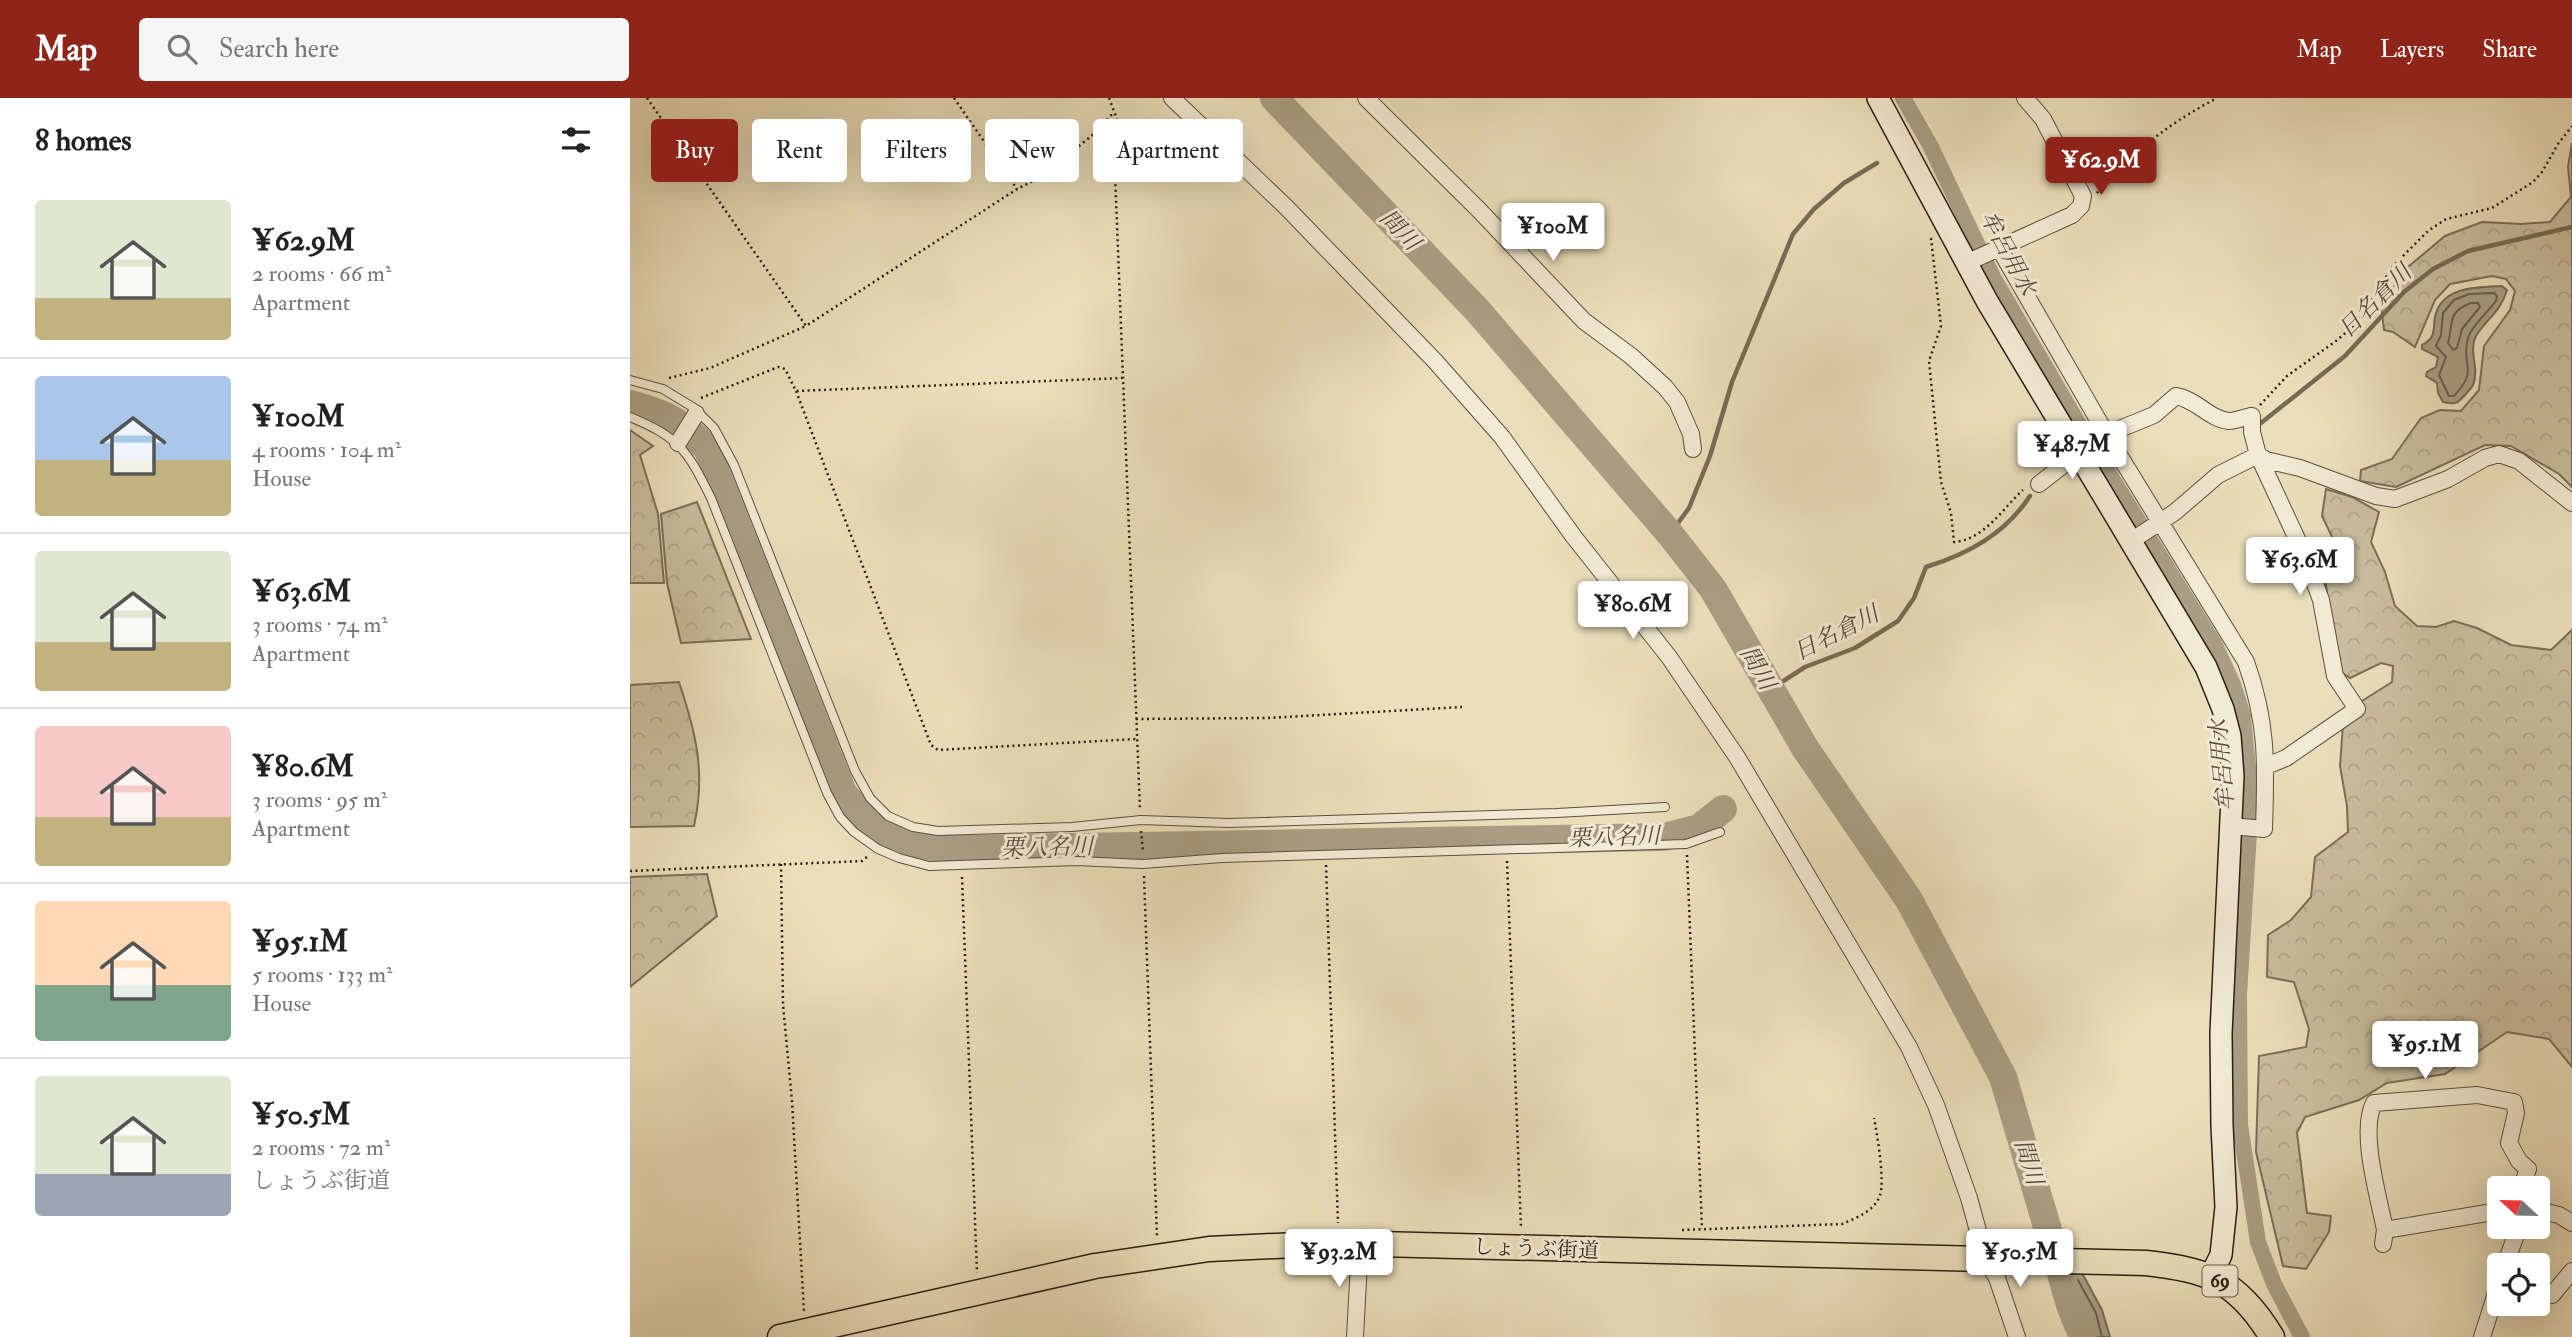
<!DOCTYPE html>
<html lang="en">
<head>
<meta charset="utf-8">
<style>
	:root { --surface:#fff; --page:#f6f6f6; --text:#222; --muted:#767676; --line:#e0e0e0; --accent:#8f2418 }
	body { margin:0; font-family:"IM FELL Double Pica","Noto Serif JP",serif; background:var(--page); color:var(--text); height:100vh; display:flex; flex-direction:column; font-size:26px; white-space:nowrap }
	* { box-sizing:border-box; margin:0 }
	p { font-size:23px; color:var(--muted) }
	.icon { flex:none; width:38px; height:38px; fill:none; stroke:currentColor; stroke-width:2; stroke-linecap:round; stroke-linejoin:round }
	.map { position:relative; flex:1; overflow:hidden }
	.side { display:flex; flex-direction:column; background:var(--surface); width:630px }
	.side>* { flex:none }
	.guide { position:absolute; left:21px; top:21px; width:665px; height:63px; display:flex; gap:14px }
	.needle { width:46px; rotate:292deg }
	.buttons { position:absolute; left:1857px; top:1078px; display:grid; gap:14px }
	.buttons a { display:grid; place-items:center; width:63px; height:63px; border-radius:7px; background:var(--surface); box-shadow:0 7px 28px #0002; font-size:35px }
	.price { position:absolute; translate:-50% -60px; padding:0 16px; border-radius:7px; background:#fff; color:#222; font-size:23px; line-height:46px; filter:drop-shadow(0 2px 4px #0008) }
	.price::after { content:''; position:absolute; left:50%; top:42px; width:21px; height:16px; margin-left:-10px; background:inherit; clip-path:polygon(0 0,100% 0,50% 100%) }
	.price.on { background:var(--accent); color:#fff }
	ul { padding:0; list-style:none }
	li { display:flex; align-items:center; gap:21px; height:175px; padding:0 35px }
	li+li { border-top:2px solid var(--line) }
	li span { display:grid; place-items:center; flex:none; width:196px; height:140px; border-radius:7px; color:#555 }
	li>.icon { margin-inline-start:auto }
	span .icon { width:84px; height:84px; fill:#fffc; stroke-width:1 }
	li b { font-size:30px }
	h2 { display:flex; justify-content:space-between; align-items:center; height:84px; padding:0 35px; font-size:30px }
	.tag { padding:0 24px; border-radius:7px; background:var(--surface); box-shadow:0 7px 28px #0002; font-size:24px; line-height:63px }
	.tag.on { background:var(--accent); color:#fff }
	header { display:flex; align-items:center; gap:42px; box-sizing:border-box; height:98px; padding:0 35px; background:var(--accent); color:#fff }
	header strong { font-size:33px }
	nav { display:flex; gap:38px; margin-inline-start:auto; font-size:24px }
	.search { width:490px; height:63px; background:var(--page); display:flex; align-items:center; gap:18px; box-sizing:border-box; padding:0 24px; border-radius:7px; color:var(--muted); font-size:26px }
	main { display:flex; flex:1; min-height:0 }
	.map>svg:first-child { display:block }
	.forest { fill:url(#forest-crowns); stroke:#7a6e5a; stroke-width:2 }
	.water { fill:#a99e83; stroke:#766b57; stroke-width:2 }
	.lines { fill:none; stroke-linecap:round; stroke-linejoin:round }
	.shore { stroke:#695e4c; stroke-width:2 }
	.stream { stroke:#766b57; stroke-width:4.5 }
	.canal { stroke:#a99e83; stroke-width:16 }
	.river { stroke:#a99e83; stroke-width:28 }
	.lane-casing { stroke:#5a4f3f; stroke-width:10 }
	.street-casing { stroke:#5a4f3f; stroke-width:18 }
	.secondary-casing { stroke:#291f16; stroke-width:24 }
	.primary-casing { stroke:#291f16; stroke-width:27 }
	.path { stroke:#291f16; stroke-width:2.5; stroke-dasharray:2 3.5; stroke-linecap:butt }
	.lane { stroke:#f2ead3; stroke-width:8 }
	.street { stroke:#f2ead3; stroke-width:16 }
	.secondary { stroke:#f2ead3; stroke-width:21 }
	.primary { stroke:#ebdfbb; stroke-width:24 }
	.labels { text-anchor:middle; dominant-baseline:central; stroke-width:6; stroke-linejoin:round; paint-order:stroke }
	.shield { fill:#f2ead3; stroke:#655c4f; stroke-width:2 }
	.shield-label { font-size:19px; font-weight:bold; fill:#291f16 }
	.street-label { font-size:21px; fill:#291f16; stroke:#f2ead3 }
	.water-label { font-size:23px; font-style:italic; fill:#564b3c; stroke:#f2ead3 }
</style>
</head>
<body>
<header>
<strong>Map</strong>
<div class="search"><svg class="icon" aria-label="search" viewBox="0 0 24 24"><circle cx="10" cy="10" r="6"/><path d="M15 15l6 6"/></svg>Search here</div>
<nav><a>Map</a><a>Layers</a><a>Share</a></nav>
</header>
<main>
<section class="side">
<h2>8 homes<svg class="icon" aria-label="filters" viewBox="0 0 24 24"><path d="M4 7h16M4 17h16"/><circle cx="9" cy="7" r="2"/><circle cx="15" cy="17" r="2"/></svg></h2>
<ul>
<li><span style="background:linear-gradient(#dfe7d0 70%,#c2b280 0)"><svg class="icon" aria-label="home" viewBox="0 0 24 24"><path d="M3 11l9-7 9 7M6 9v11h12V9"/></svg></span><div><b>¥62.9M</b><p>2 rooms · 66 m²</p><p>Apartment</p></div></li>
<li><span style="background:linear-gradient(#a9c7e8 60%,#c2b280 0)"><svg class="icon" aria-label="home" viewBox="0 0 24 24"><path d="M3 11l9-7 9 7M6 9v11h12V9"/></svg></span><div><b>¥100M</b><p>4 rooms · 104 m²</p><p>House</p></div></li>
<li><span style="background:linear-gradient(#dfe7d0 65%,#c2b280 0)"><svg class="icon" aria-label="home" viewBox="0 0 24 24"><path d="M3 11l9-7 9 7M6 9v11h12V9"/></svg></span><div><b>¥63.6M</b><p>3 rooms · 74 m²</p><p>Apartment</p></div></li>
<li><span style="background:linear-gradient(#f6c9c9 65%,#c2b280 0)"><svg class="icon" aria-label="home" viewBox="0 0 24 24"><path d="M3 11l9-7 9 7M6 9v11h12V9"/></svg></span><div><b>¥80.6M</b><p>3 rooms · 95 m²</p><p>Apartment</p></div></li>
<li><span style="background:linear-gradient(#ffd9b3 60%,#7fa58c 0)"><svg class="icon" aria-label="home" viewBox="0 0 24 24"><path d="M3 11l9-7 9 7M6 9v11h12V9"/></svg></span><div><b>¥95.1M</b><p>5 rooms · 133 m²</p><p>House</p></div></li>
<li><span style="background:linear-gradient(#dfe7d0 70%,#9aa5b1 0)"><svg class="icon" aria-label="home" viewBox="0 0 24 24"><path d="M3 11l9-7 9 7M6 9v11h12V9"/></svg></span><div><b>¥50.5M</b><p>2 rooms · 72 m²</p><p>しょうぶ街道</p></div></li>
</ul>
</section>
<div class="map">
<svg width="1942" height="1239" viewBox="0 0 1942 1239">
	<defs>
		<pattern id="forest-crowns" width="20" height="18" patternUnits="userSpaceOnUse" patternTransform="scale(1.75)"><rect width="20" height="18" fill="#cabe9f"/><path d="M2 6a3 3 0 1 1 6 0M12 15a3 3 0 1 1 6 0" fill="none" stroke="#aea388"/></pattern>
	</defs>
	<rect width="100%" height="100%" fill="#ebdfbb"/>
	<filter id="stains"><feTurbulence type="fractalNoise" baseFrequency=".00286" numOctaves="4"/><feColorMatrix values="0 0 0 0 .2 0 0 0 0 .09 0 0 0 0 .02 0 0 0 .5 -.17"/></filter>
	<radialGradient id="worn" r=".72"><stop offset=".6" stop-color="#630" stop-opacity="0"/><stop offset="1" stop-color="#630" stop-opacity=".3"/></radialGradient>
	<!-- forest -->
	<path class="forest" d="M1942,45V389L1929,376L1881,348L1855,347L1766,389L1730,383L1731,372L1762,361L1791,320L1810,312L1831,313L1849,292L1854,248L1880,212L1885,193L1876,181L1862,178L1820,186L1805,202L1785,249L1763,234L1754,232L1751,207L1778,169L1815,138L1852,124L1891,126L1920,124L1941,99L1938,69Z
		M0,332L23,348L10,357L28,416L34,485H0Z
		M1696,391L1722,399L1749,414L1741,444L1755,474L1765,508L1787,528L1806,529L1824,523L1847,530L1881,547L1921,552L1942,532V969L1919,941L1877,934L1815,976L1757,985L1729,1002L1675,1019L1667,1035L1677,1115L1701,1118L1699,1134L1676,1171L1653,1168L1626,1054L1629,958L1676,949L1679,931L1664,884L1637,879L1638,837L1661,822L1681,799L1685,759L1718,734L1717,708L1710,668L1713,626L1732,603L1762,584L1763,568L1751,565L1720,580L1708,572L1695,480L1707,449L1692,418Z
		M67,404L121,541L51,545L37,485L31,416Z
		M49,584C66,635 76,675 64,728L0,729V587Z
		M77,776L87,818L0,889V779Z"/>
	<!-- water -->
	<path class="water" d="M1872,188L1877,192C1870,215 1857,220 1846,238C1838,253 1850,271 1843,287C1841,291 1836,296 1832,300C1826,307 1822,306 1813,304L1808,295L1807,285L1796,278L1797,274L1806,269L1808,259L1792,251V247C1806,240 1803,232 1805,219C1811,188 1848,189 1872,188Z
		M1451,1173L1472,1212L1480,1239H1446L1424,1174Z"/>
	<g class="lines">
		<!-- shore -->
		<path class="shore" d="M1864,195L1867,198L1866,203C1858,214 1842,227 1838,240C1830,269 1850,270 1824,298H1819L1809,277L1816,259L1806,248L1811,237L1813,215L1824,202L1839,196Z
			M1841,205H1848L1850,209L1832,231L1827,250L1823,252L1818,245C1824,224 1816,215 1841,205Z
			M1452,1239L1435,1184L1438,1180L1448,1182L1466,1215L1472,1239"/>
		<!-- stream -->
		<path class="stream" d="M1631,325L1715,258L1774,194L1803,171L1838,153L1942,129
			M1040,436L1059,410L1080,358L1102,284L1163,136L1184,111L1214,85L1247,65
			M1141,591L1175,569L1225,550L1268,523L1284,500L1296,469C1338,456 1375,436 1400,398"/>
		<!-- canal -->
		<path class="canal" d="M1273,0L1300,47L1363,179L1454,335L1585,547L1603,586L1613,618L1621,702L1609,897L1610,1027L1628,1144L1644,1186L1672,1239"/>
		<!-- river -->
		<path class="river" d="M644,0L847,212L1040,436L1083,491L1175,650L1279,802L1373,979L1441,1210L1453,1239
			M0,306C37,315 50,324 77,350L213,695C251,740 270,748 329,751L1034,739L1069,730L1093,711"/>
		<defs>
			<path id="lane" d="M0,282L33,291L69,313
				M68,314L84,330L104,367L225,673L240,700L258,718L283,729L308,733L442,729L511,722L599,725L927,715L1035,709
				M0,319C50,340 57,352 81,400L197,695L210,719L224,734L248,751L269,760L299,768L447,763L513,766L592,760L1056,746L1090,734"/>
			<path id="street" d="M542,0L656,109L805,263L872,339L944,439L1039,559L1107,659L1279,949L1306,1007L1339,1100L1356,1162L1367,1180L1387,1239
				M736,0L849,112L954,223L1001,258L1035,289L1047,304L1061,336L1063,351
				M1369,150L1478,339L1616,564C1638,626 1636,666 1634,731L1601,728
				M1336,165L1442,117L1451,108L1453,98L1413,21L1395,0
				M48,345L66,316
				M1409,386L1449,355L1492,330L1524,317L1546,298C1566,301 1579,321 1599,323C1605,323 1615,319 1622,318V334L1628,357L1674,456L1691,502L1705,578L1727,611L1656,660L1636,668
				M1501,443L1545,414L1588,377L1628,357L1636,362L1670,370L1746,398L1765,401L1818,381L1855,360L1869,356L1889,363L1942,405
				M1908,1112L1929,1117L1942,1125
				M1755,1132L1869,1113
				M1753,1146L1755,1132C1749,1100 1729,1034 1744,1005L1847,997L1884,1004L1886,1015L1879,1045L1889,1063L1898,1071L1891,1090
				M1875,1167L1889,1129
				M1922,1197L1942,1173
				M725,1239L730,1146
				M1852,1239L1869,1186"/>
			<path id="secondary" d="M1248,0L1357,203L1576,569L1593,611L1600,638L1603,678L1591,935L1592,1028L1596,1109L1591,1157L1581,1177"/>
			<path id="primary" d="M150,1239L465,1168L579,1151L709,1145L1516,1165C1579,1172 1608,1183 1642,1239"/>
		</defs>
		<!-- lane casing -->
		<use href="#lane" class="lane-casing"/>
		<!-- street casing -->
		<use href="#street" class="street-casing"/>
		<!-- secondary casing -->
		<use href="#secondary" class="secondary-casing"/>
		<!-- primary casing -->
		<use href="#primary" class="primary-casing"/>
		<!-- path -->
		<path class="path" d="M17,0L176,228L387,91L407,81L428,65L465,35L484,14
			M324,0L387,91
			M479,0L488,24L485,76L510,712
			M1467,95C1498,56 1543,23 1587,0
			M1301,140L1311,228L1299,263L1311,384L1321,415L1324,444C1354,442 1373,410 1393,392
			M39,280L80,270L176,228
			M166,293L301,647L308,652L506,641
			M71,300L148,269L155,271L166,293L492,280
			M1630,307L1657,278L1706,243L1726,226L1763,168L1798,133L1816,121L1862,110L1903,84L1912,74L1928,46L1942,28
			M506,621L637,620L832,609
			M511,733L513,754
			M1057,757L1072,1131
			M877,763L891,1130
			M151,766L153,907L162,1003L174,1214
			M696,767L708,1125
			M0,773L232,763L237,759
			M514,778L527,1139
			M332,779L347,1175
			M1052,1132L1212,1126C1226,1120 1245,1113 1250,1097C1255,1083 1247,1035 1244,1020"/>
		<!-- lane -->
		<use href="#lane" class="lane"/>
		<!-- street -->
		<use href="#street" class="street"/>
		<!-- secondary -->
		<use href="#secondary" class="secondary"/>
		<!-- primary -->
		<use href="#primary" class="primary"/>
	</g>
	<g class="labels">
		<!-- shield labels -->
		<rect class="shield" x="1572.5" y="1167.5" width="35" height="31" rx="5"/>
		<g class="shield-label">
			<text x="1590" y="1183">69</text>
		</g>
		<!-- street labels -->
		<g class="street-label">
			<text transform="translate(906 1151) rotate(2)">しょうぶ街道</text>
		</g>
		<!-- water labels -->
		<g class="water-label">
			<text transform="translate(770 132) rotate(46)">間川</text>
			<text transform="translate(1378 155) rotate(62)">牟呂用水</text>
			<text transform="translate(1745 203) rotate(-45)">日名倉川</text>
			<text transform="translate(1206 535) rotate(-27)">日名倉川</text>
			<text transform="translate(1128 570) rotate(60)">間川</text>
			<text transform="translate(1592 667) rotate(-95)">牟呂用水</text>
			<text transform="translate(984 739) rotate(-2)">栗八名川</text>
			<text transform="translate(417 749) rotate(-1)">栗八名川</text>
			<text transform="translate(1399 1064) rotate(73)">間川</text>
		</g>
	</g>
	<rect width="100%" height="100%" filter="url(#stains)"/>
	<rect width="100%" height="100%" fill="url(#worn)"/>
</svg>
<div class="buttons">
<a><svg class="needle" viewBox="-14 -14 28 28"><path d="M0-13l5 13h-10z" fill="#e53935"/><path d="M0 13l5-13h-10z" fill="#767676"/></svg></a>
<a><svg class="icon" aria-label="locate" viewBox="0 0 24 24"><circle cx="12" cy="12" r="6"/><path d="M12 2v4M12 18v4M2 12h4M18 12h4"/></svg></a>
</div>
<b class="price on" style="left:1471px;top:99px">¥62.9M</b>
<b class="price" style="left:923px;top:165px">¥100M</b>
<b class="price" style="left:1442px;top:383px">¥48.7M</b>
<b class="price" style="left:1670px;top:499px">¥63.6M</b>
<b class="price" style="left:1003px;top:543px">¥80.6M</b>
<b class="price" style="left:1795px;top:983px">¥95.1M</b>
<b class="price" style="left:709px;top:1191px">¥93.2M</b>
<b class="price" style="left:1390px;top:1191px">¥50.5M</b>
<div class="guide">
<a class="tag on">Buy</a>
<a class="tag">Rent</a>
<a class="tag">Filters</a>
<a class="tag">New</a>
<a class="tag">Apartment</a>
</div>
</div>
</main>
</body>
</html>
